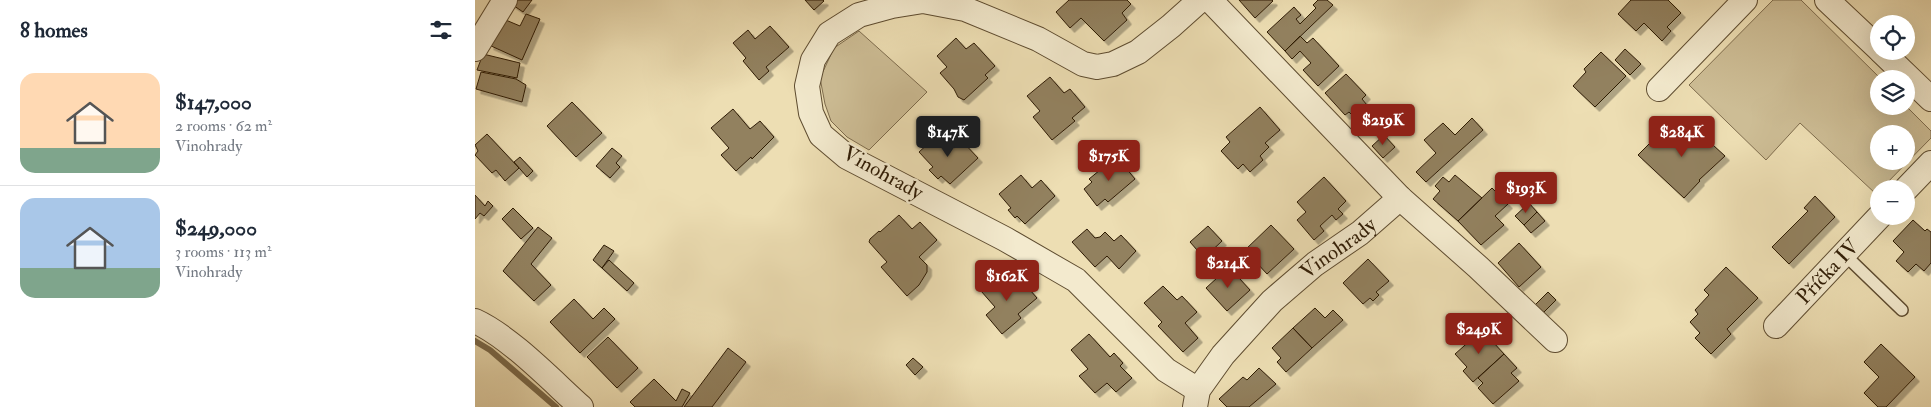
<!DOCTYPE html>
<html lang="en">
<head>
<meta charset="utf-8">
<style>
	:root { --surface:#fff; --page:#f6f6f7; --text:#1f2937; --muted:#747a83; --line:#e0e1e3; --accent:#8f2418 }
	body { margin:0; font-family:"IM FELL Double Pica",serif; background:var(--page); color:var(--text); height:100vh; display:flex; flex-direction:column; font-size:19px; white-space:nowrap }
	* { box-sizing:border-box; margin:0 }
	p { font-size:16px; color:var(--muted) }
	.icon { flex:none; width:28px; height:28px; fill:none; stroke:currentColor; stroke-width:2; stroke-linecap:round; stroke-linejoin:round }
	.map { position:relative; flex:1; overflow:hidden }
	.side { display:flex; flex-direction:column; background:var(--surface); width:475px }
	.side>* { flex:none }
	.controls { position:absolute; left:1395px; top:15px; display:grid; gap:10px }
	.controls a { display:grid; place-items:center; width:45px; height:45px; border-radius:50%; background:var(--surface); box-shadow:0 5px 20px #0002; font-size:25px }
	.price { position:absolute; translate:-50% -42px; padding:0 11px; border-radius:5px; background:var(--accent); color:#fff; font-size:16px; line-height:32px; filter:drop-shadow(0 1px 2px #0008) }
	.price::after { content:''; position:absolute; left:50%; top:30px; width:15px; height:11px; margin-left:-8px; background:inherit; clip-path:polygon(0 0,100% 0,50% 100%) }
	.price.selected { background:#222; color:#fff }
	ul { padding:0; list-style:none }
	li { display:flex; align-items:center; gap:15px; height:125px; padding:0 20px }
	li+li { border-top:1px solid var(--line) }
	li span { display:grid; place-items:center; flex:none; width:140px; height:100px; border-radius:15px; color:#555 }
	li>.icon { margin-inline-start:auto }
	span .icon { width:60px; height:60px; fill:#fffc; stroke-width:1 }
	li b { font-size:21px }
	h2 { display:flex; justify-content:space-between; align-items:center; height:60px; padding:0 20px; font-size:21px }
	main { display:flex; flex:1; min-height:0 }
	.map>svg:first-child { display:block }
	.green { fill:#cdbd95; stroke:#7e6c4d; fill-rule:evenodd }
	.lines { fill:none; stroke-linecap:round; stroke-linejoin:round }
	.stream { stroke:#7a694a; stroke-width:6 }
	.building { fill:#92815f; stroke:#2f1c05; filter:url(#shadow) }
	.lane-casing { stroke:#5e4c30; stroke-width:14 }
	.street-casing { stroke:#5e4c30; stroke-width:26 }
	.lane { stroke:#f3eace; stroke-width:11 }
	.street { stroke:#f3eace; stroke-width:24 }
	.labels { text-anchor:middle; dominant-baseline:central; stroke-width:5; stroke-linejoin:round; paint-order:stroke }
	.street-label { font-size:21px; fill:#2f1c05; stroke:#f3eace }
</style>
</head>
<body>
<main>
<section class="side">
<h2>8 homes<svg class="icon" aria-label="filters" viewBox="0 0 24 24"><path d="M4 7h16M4 17h16"/><circle cx="9" cy="7" r="2"/><circle cx="15" cy="17" r="2"/></svg></h2>
<ul>
<li><span style="background:linear-gradient(#ffd9b3 75%,#7fa58c 0)"><svg class="icon" aria-label="home" viewBox="0 0 24 24"><path d="M3 11l9-7 9 7M6 9v11h12V9"/></svg></span><div><b>$147,000</b><p>2 rooms · 62 m²</p><p>Vinohrady</p></div></li>
<li><span style="background:linear-gradient(#a9c7e8 70%,#7fa58c 0)"><svg class="icon" aria-label="home" viewBox="0 0 24 24"><path d="M3 11l9-7 9 7M6 9v11h12V9"/></svg></span><div><b>$249,000</b><p>3 rooms · 113 m²</p><p>Vinohrady</p></div></li>
</ul>
</section>
<div class="map">
<svg width="1456" height="407" viewBox="0 0 1456 407">
	<defs>
		<filter id="shadow"><feDropShadow dx="4.5" dy="4.5" stdDeviation="0" flood-color="#0004"/></filter>
	</defs>
	<rect width="100%" height="100%" fill="#eddeb3"/>
	<filter id="stains"><feTurbulence type="fractalNoise" baseFrequency=".004" numOctaves="4"/><feColorMatrix values="0 0 0 0 .2 0 0 0 0 .09 0 0 0 0 .02 0 0 0 .5 -.17"/></filter>
	<radialGradient id="worn" r=".72"><stop offset=".6" stop-color="#630" stop-opacity="0"/><stop offset="1" stop-color="#630" stop-opacity=".3"/></radialGradient>
	<!-- green -->
	<path class="green" d="M1298,0H1326L1406,79H1404V106H1431L1456,131V138L1406,189H1404L1401,194L1325,123L1291,160L1214,85ZM1404,134H1431V161H1404Z
		M384,31L452,92L394,150L372,137L356,121L350,104L345,78L359,48Z"/>
	<g class="lines">
		<!-- stream -->
		<path class="stream" d="M0,341L15,350L81,407"/>
	</g>
	<!-- building -->
	<path class="building" d="M37,0H57L48,12L35,3Z
		M330,0H348L349,1L339,10Z
		M594,0H652L656,4L647,13L652,20L629,41L606,18L595,28L581,12Z
		M764,0H797L798,1L780,18Z
		M843,0H852L858,5L810,51L792,32L819,7L826,15L821,19L825,24L841,8L838,5Z
		M1156,0H1193L1206,13L1192,27L1196,31L1187,41L1169,23L1161,31L1143,14Z
		M51,14L65,19L47,60L14,45L26,18L45,26Z
		M295,26L314,47L291,67L294,71L284,80L268,61L271,58L258,43L273,30L280,39Z
		M825,36L832,43L838,38L864,66L843,86L828,70L836,63L825,51L817,59L810,51Z
		M481,38L491,49L499,43L520,66L510,75L513,78L489,100L483,97L479,89L465,73L472,67L462,56Z
		M1150,49L1166,64L1155,75L1140,60Z
		M1126,52L1151,76L1120,107L1098,86L1111,72L1109,69Z
		M8,54L45,63L42,78L2,70Z
		M6,72L41,79L51,85L47,102L1,89Z
		M871,74L891,95L887,99L892,105L878,116L874,112L870,115L850,93Z
		M575,77L589,93L595,89L610,107L597,118L600,121L577,140L558,117L565,111L552,96Z
		M97,102L127,133L101,157L72,126Z
		M785,107L805,130L790,143L794,147L785,156L788,160L775,172L768,164L763,169L746,151L755,142L751,137Z
		M258,109L275,129L285,121L299,137L277,159L276,157L261,171L246,155L254,148L236,128Z
		M997,118L1008,130L951,182L941,172L961,153L949,140L968,123L980,135Z
		M1225,118L1234,127L1227,135L1250,156L1224,180L1225,181L1209,198L1163,155L1191,127L1212,148L1221,139L1212,131Z
		M465,133L479,148L487,141L503,158L475,184L466,176L463,179L454,170L458,167L444,152Z
		M12,134L44,168L30,181L21,170L17,173L0,155L3,151L0,145Z
		M909,135L920,147L908,158L897,146Z
		M137,148L147,156L141,163L145,167L135,178L121,166Z
		M45,157L58,171L52,177L39,162Z
		M636,161L646,162L660,179L633,202L630,199L622,206L609,189L617,182L614,179Z
		M546,175L557,188L566,180L580,196L550,224L542,216L540,218L533,210L536,208L524,194Z
		M980,175L1007,198L983,221L958,199L965,191L960,186L968,177L974,182Z
		M849,177L871,201L863,209L868,214L861,220L857,215L845,226L849,231L839,240L822,220L831,212L822,202Z
		M1017,188L1033,204L1020,216L1029,225L1006,245L983,221Z
		M0,195L10,206L13,201L18,206L9,216L5,213L0,219Z
		M1340,196L1360,217L1314,264L1297,247L1333,211L1329,208Z
		M1054,203L1062,212L1049,225L1040,216Z
		M38,208L58,228L46,239L27,219Z
		M1062,212L1070,221L1056,233L1049,225Z
		M424,215L437,229L445,222L462,240L444,257L452,265V272L444,285L432,296L406,267L412,262L394,242L395,239L404,231L405,232Z
		M1438,220L1450,231L1452,229L1456,232V263L1449,271L1441,264L1433,272L1421,261L1429,252L1418,241Z
		M796,225L819,249L792,274L770,250Z
		M733,226L747,241L729,258L715,242Z
		M63,227L77,238L56,264L76,285L59,301L28,271Z
		M612,229L620,238L625,237L630,232L639,241L646,235L661,251L644,269L632,256L620,267L597,242Z
		M1044,243L1066,267L1044,287L1023,263Z
		M129,245L139,251L127,268L118,260Z
		M893,259L914,281L901,292L904,295L898,301L895,298L888,304L868,283Z
		M134,260L159,283L152,291L127,268Z
		M754,267L775,290L752,311L731,288Z
		M1251,267L1283,298L1252,329L1256,334L1236,354L1220,338L1225,333L1215,322L1223,314L1220,310L1234,295L1229,290Z
		M527,272L541,288L548,282L562,298L543,314L546,318L527,334L511,315L520,307L506,291Z
		M688,286L702,300L707,296L722,312L710,323L723,338L708,352L683,326L687,322L669,303Z
		M1073,292L1081,300L1067,314L1059,306Z
		M99,299L118,319L129,308L140,319L105,353L75,322Z
		M840,308L850,318L858,310L868,320L837,348L818,328Z
		M818,328L837,348L811,372L802,362L806,358L797,348Z
		M1007,330L1029,354L998,382L988,371L992,367L980,354Z
		M614,334L635,357L639,353L648,363L645,366L657,378L641,392L632,383L620,393L604,376L613,369L596,350Z
		M133,337L163,368L142,388L112,357Z
		M1406,344L1440,377L1411,407H1403L1389,393L1404,377L1389,362Z
		M253,348L271,362L237,407H209Z
		M1029,354L1042,368L1036,373L1044,381L1018,404L1003,388L1008,383L1003,378Z
		M438,358L448,367L440,375L431,365Z
		M784,368L801,384L774,407H752L744,399L768,377L772,380Z
		M179,379L201,401L207,389L215,393L207,407H160L155,402Z"/>
	<g class="lines">
		<defs>
			<path id="lane" d="M1369,254L1427,310"/>
			<g id="street">
				<path d="M735,0L925,198L1003,267L1080,340"/>
				<path d="M1352,0L1404,49"/>
				<path d="M0,49L30,0"/>
				<path d="M1406,51L1456,99"/>
				<path d="M1184,89L1270,0"/>
				<path d="M1431,189L1456,163"/>
				<path d="M0,321C35,337 77,381 106,407"/>
				<path id="s1" d="M1301,326L1405,216"/>
				<path d="M723,390L691,370L601,280L530,239L372,157L346,135L336,113L332,86L338,60L354,34L384,15L417,6L448,1L490,9L563,39L608,64L622,67L638,64L663,52L696,26L725,0"/>
				<path id="s2" d="M720,407L723,390L748,355L797,301L840,264L885,233L925,198"/>
			</g>
		</defs>
		<!-- lane casing -->
		<use href="#lane" class="lane-casing"/>
		<!-- street casing -->
		<use href="#street" class="street-casing"/>
		<!-- lane -->
		<use href="#lane" class="lane"/>
		<!-- street -->
		<use href="#street" class="street"/>
	</g>
	<g class="labels">
		<!-- street labels -->
		<g class="street-label">
			<text transform="translate(408 173) rotate(29)">Vinohrady</text>
			<text stroke="none"><textPath href="#s2" startOffset="218">Vinohrady</textPath></text>
			<text stroke="none"><textPath href="#s1" startOffset="75">Příčka IV</textPath></text>
		</g>
	</g>
	<rect width="100%" height="100%" filter="url(#stains)"/>
	<rect width="100%" height="100%" fill="url(#worn)"/>
</svg>
<div class="controls">
<a><svg class="icon" aria-label="locate" viewBox="0 0 24 24"><circle cx="12" cy="12" r="6"/><path d="M12 2v4M12 18v4M2 12h4M18 12h4"/></svg></a>
<a><svg class="icon" aria-label="layers" viewBox="0 0 24 24"><path d="M12 4l9 5-9 5-9-5zM3 14l9 5 9-5"/></svg></a>
<a>+</a>
<a>−</a>
</div>
<b class="price" style="left:908px;top:146px">$219K</b>
<b class="price selected" style="left:473px;top:158px">$147K</b>
<b class="price" style="left:1207px;top:158px">$284K</b>
<b class="price" style="left:634px;top:182px">$175K</b>
<b class="price" style="left:1051px;top:214px">$193K</b>
<b class="price" style="left:753px;top:289px">$214K</b>
<b class="price" style="left:532px;top:302px">$162K</b>
<b class="price" style="left:1004px;top:355px">$249K</b>
</div>
</main>
</body>
</html>
